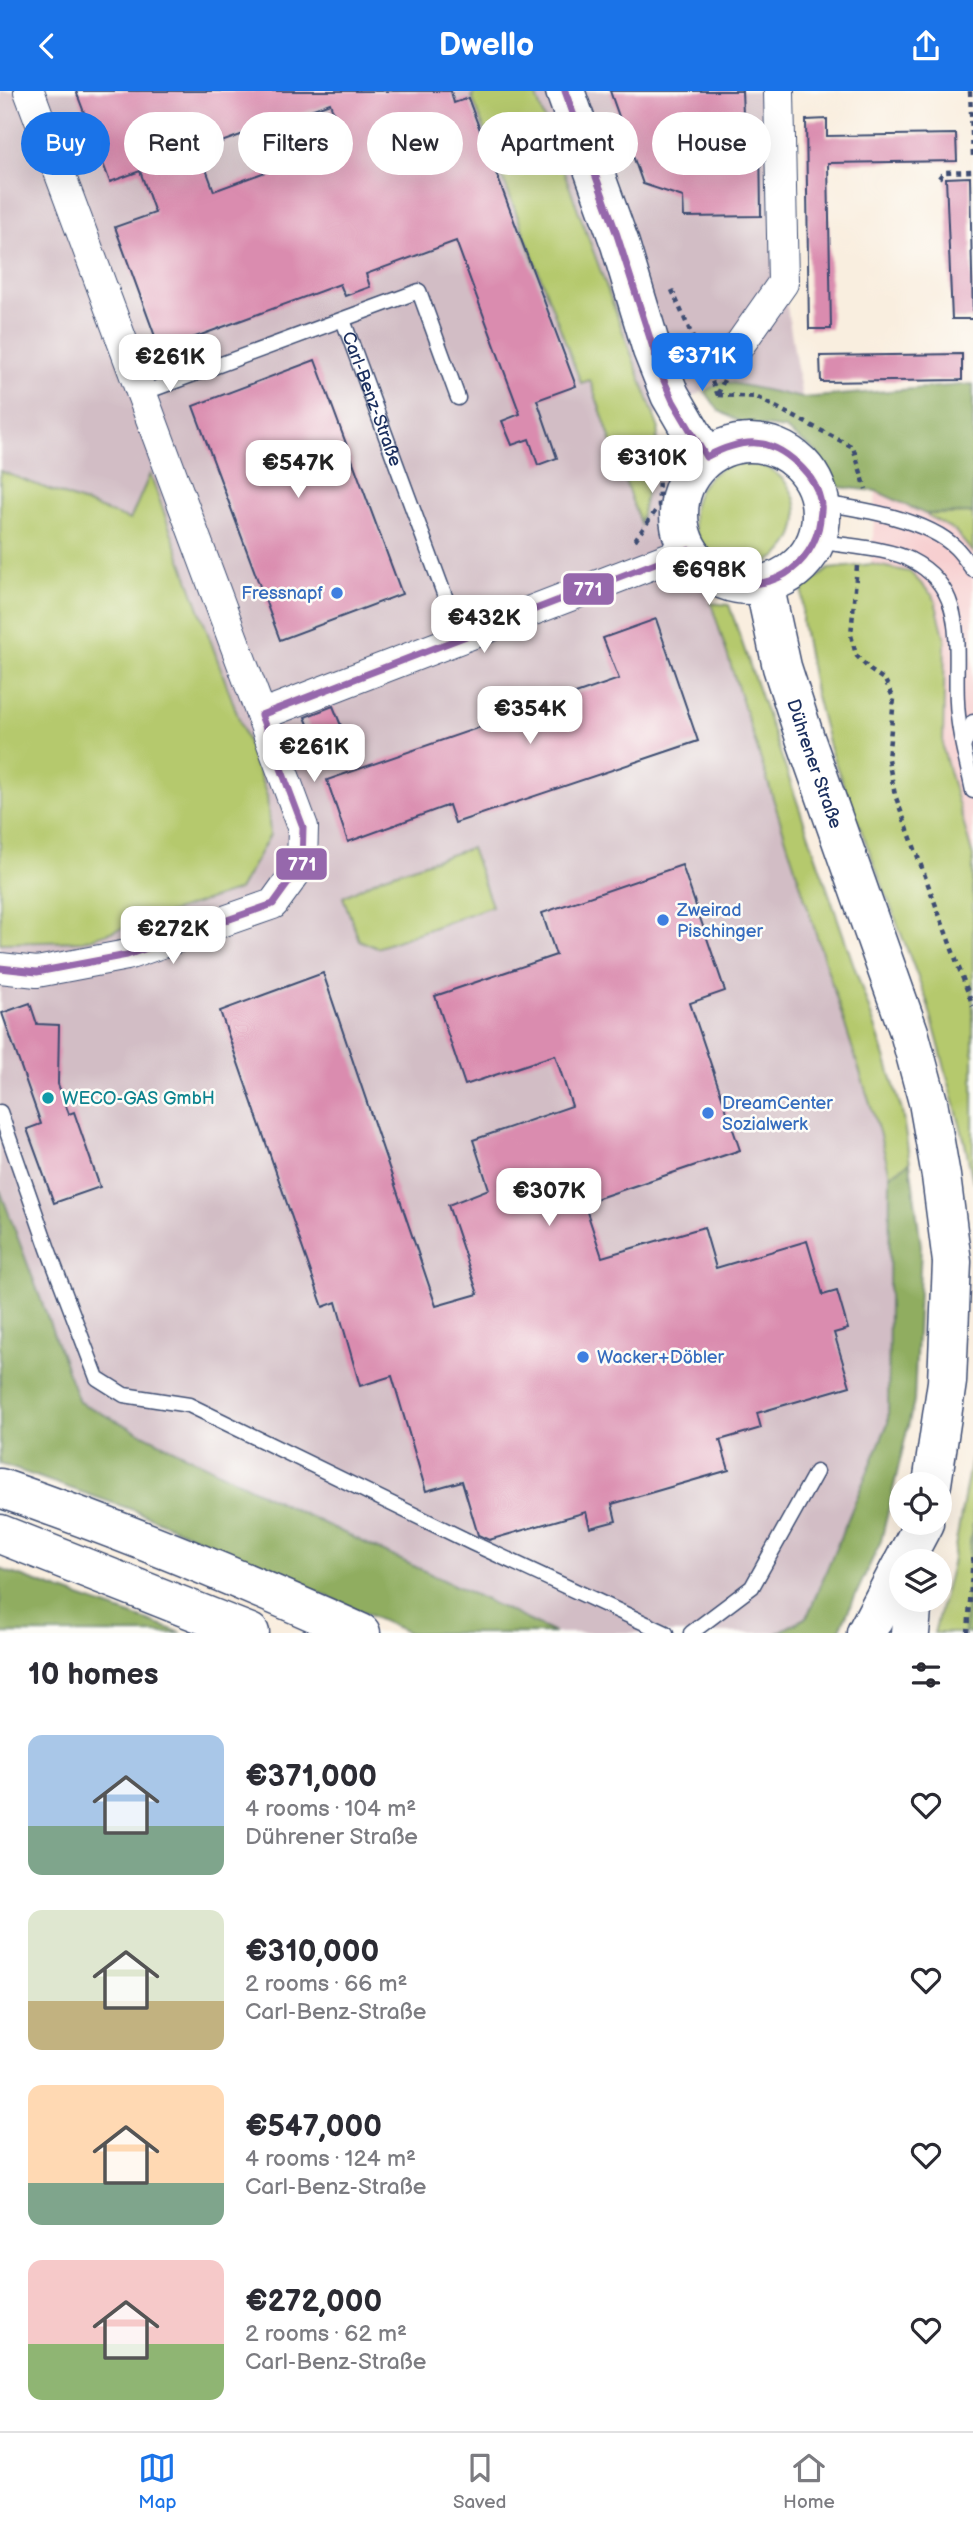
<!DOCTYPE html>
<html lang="en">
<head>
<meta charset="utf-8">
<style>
	:root { --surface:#fff; --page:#f2f2f3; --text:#2b2b33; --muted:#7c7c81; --line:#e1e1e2; --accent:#1a73e8 }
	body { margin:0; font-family:"Balsamiq Sans",sans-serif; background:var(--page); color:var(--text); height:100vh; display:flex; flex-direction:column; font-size:26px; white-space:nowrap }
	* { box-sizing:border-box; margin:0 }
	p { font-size:23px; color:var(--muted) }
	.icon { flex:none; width:38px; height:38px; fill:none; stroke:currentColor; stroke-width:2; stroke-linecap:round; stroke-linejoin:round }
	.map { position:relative; height:1542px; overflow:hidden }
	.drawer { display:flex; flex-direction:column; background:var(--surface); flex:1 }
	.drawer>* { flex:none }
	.hud { position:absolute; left:21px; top:21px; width:931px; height:63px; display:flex; gap:14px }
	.buttons { position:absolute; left:889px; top:1381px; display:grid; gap:14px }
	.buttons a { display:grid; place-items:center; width:63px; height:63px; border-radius:50%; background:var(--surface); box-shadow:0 7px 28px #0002; font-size:35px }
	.price { position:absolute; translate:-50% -60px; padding:0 16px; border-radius:14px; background:#fff; color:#222; font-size:23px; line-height:46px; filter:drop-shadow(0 2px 4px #0008) }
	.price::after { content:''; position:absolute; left:50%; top:42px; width:21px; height:16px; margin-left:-10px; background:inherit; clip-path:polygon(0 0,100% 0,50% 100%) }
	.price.active { background:var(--accent); color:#fff }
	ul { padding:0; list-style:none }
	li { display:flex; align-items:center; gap:21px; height:175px; padding:0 28px }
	li span { display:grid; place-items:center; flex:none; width:196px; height:140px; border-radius:14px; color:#555 }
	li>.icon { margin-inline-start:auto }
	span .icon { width:84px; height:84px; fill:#fffc; stroke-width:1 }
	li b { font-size:30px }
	h2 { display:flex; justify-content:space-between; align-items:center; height:84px; padding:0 28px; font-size:30px }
	.chip { padding:0 24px; border-radius:32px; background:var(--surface); box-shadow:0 7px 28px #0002; font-size:24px; line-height:63px }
	.chip.active { background:var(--accent); color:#fff }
	header { display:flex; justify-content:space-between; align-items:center; height:91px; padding:0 28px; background:var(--accent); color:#fff; font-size:32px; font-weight:600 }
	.tab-bar { display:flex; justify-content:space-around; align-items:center; height:98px; border-top:2px solid var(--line); background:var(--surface); font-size:19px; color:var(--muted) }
	.tab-bar a { display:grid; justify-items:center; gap:4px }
	.tab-bar .active { color:var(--accent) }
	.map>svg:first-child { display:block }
	.built { fill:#f7cfd0 }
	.industrial { fill:#d2bdc5 }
	.green { fill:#b5c96d; stroke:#687c66; stroke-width:2 }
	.forest { fill:#90ad60; stroke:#566e5f; stroke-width:2 }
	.building { fill:#da8caf; fill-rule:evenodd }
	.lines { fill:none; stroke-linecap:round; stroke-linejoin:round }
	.lane-casing { stroke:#3c4c71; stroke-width:17 }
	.street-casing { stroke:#3c4c71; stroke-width:32 }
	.secondary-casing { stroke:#3c4c71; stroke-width:41 }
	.highway-casing { stroke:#3c4c71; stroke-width:41 }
	.path { stroke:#3c4c71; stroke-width:4.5; stroke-dasharray:5 5; stroke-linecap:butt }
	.lane { stroke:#fff; stroke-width:14 }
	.street { stroke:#fff; stroke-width:30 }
	.secondary { stroke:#fff; stroke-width:38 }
	.highway { stroke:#fff; stroke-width:38 }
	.bus-1-casing { stroke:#fdfcf7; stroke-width:12 }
	.bus-1 { stroke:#9668ac; stroke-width:7 }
	.shop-dot { fill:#3f7fe0; stroke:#fdfcf7; stroke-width:2.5 }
	.culture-dot { fill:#0f9aa8; stroke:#fdfcf7; stroke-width:2.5 }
	.labels { text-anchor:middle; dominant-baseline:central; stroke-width:5; stroke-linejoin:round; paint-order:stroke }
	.street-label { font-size:18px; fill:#1b2f5e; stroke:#fdfcf7 }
	.shop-label { font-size:18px; fill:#366cbe; stroke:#fdfcf7; text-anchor:start }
	.culture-label { font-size:18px; fill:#0d838f; stroke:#fdfcf7; text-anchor:start }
	.line-badge { stroke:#fdfcf7; stroke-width:2.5 }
	.badge-label { font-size:19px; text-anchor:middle; font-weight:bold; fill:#fff }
</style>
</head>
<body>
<header><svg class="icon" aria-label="back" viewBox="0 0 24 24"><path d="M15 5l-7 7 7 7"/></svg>Dwello<svg class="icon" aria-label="share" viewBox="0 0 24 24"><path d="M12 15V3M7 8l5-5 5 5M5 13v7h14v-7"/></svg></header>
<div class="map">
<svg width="973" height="1542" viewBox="0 0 973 1542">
	<rect width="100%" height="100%" fill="#fdfcf7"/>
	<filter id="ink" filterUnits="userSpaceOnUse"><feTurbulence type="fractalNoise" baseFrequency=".0143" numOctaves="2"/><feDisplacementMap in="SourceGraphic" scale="14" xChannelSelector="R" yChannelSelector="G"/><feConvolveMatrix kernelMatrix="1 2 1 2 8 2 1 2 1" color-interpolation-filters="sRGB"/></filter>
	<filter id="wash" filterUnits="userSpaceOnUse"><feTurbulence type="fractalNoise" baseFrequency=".00686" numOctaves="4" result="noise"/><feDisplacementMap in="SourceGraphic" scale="28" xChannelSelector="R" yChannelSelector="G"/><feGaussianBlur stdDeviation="1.57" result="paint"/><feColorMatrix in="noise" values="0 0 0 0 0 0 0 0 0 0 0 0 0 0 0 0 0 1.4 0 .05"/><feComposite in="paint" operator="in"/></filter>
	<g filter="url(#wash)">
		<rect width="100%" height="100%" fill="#f9eedf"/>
		<!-- built -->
		<path class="built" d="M876,400L925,423L955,441L973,462V766L943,658L945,548L910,481L871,473Z"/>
		<!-- industrial -->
		<path class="industrial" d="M0,0H779L783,192L802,307L723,290L652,326L879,1041L890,1084L888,1332L807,1527L777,1542H554L293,1419L79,1311L0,1099Z"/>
		<!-- green -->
		<path class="green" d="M475,0H534L659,338L640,433L590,289L581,292L472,6Z
			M693 424a52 52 0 1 1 104 0a52 52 0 1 1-104 0Z
			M0,380L130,429L150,383L267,705L270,744L239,799L83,850L0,852Z
			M973,422V462L955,440L925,423Z
			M871,473L910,481L934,506L945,548L943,658L973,766V1091L964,1048L927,910L830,659L815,601L802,531L803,498L829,478Z
			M711,512L729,514L879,947L902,1020L910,1072L890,1084L879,1041Z
			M471,757L492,815L377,857L359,849L343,806L382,786Z
			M973,1357V1433L970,1452L965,1542H934L952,1473Z"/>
		<!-- forest -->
		<path class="forest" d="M723,290L802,307L973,293V422L925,423L876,400L839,396L816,361L785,338L742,332L719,320L705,300Z
			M910,1072L921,1155L914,1310L881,1450L838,1542H777L807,1526L888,1332L890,1084Z
			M0,1099L79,1311L287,1415L555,1542H409L136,1420L0,1373Z
			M973,1433V1542H965L970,1452Z
			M0,1478L182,1542H0Z"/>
		<g id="blocks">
			<!-- building -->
			<path class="building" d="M76,0H451L454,12L468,7L576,295L537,309L557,367L538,374L529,348L512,354L502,330L520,323L456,150L366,183L370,196L345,205L340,193L160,259L115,136L155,122L140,80L110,91ZM330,12L344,52L214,100L199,59Z
				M610,0H742L744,47H760L761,125L684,126L683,106L643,93Z
				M827,28V45L956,43L957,70L828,72L831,238H809L806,29Z
				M970,86L973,228H952L946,87Z
				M962,263V289L821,291L820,265Z
				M315,269L402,503L280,549L193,315Z
				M656,528L698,650L455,732L449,714L348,751L327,689L619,588L603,547Z
				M333,615L342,637L314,648L305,626Z
				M682,774L725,900L690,912L740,1059L584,1112L602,1166L704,1136L716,1177L807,1150L823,1204L837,1200L848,1238L834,1242L850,1295L757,1322L761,1337L720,1349L729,1379L612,1413L616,1430L590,1437L586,1421L489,1449L478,1444L462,1390L426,1400L392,1285L360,1295L336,1211L323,1216L220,920L323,882L436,1215L478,1203L448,1114L489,1098L473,1049L572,1015L555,964L465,994L435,905L556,864L542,822Z
				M30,912L37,933L59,934L58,993L69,1023L74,1021L100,1096L54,1112L27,1038L41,1033L2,922Z"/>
		</g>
	</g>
	<g filter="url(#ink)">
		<use href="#blocks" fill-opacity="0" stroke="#3c4c71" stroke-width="2"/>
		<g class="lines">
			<defs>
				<g id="lane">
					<path id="s1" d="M343,229L460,546"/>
					<path d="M143,302L419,200L458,307"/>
					<path d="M822,412C861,418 927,428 956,457C962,463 968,472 973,479"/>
					<path d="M817,450C843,455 889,457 911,469C969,498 954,558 957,611C958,641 967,671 973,700"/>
					<path d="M964,654L973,631"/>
					<path d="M0,1021L48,1158L97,1287L124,1304L189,1314L472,1452L666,1542"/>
					<path d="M691,1542L752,1496L816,1381"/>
				</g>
				<path id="street" d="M738,256L783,192L779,0
					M261,624L689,459
					M0,877L37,881L127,864L273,813L302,773L303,736L29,0"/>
				<g id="secondary">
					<path d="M565,0L620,153L652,259L670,304L706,366"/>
					<circle cx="750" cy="423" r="71"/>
					<path id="s2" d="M764,493L782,576L805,647L909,941L928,1011L941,1085L952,1171L947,1291L932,1393"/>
					<path d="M904,1470L924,1432"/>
					<path d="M866,1542L901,1475"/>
					<path d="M910,1542L913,1508"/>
				</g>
				<path id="highway" d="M0,1397C123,1439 243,1489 361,1542
					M0,1443L250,1542"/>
			</defs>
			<!-- lane casing -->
			<use href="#lane" class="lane-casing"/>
			<!-- street casing -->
			<use href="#street" class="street-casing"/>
			<!-- secondary casing -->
			<use href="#secondary" class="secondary-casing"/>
			<!-- highway casing -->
			<use href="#highway" class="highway-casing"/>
			<!-- path -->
			<path class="path" d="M970,0L973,65
				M939,87L944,81L973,80
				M672,199L718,304
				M718,303L727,282
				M718,304L756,306L853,356L866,398
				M635,449L659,415L658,350
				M857,475L851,544L856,564L870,579L885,589L894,608L888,668L895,704L973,915
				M968,1542L973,1465"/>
			<!-- lane -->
			<use href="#lane" class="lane"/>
			<!-- street -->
			<use href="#street" class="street"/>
			<!-- secondary -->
			<use href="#secondary" class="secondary"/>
			<!-- highway -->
			<use href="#highway" class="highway"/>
			<defs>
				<path id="bus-1" d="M0,877L37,881L127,864L273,813L302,773L303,736L261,624L689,459C699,467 710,481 722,486C766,507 814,476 820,429C820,425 822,418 821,414C819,397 810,384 798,373C768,344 741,348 706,366L673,310L662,285L617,144L565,0"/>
			</defs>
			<!-- bus-1 casing -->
			<use href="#bus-1" class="bus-1-casing"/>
			<!-- bus-1 -->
			<use href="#bus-1" class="bus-1"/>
		</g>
	</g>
	<!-- markers -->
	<g class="shop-dot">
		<circle cx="337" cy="502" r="7"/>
		<circle cx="663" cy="829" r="7"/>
		<circle cx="708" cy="1022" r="7"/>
		<circle cx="583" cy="1266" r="7"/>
	</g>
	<circle class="culture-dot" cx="48" cy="1007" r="7"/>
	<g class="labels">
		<!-- street labels -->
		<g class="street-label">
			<text stroke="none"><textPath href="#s1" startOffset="84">Carl-Benz-Straße</textPath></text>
			<text stroke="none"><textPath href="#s2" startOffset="187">Dührener Straße</textPath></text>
		</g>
		<!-- shop labels -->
		<g class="shop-label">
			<text x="323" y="502" text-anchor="end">Fressnapf</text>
			<text x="677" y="819">Zweirad<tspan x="677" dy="21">Pischinger</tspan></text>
			<text x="722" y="1012">DreamCenter<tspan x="722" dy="21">Sozialwerk</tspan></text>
			<text x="597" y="1266">Wacker+Döbler</text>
		</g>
		<!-- culture labels -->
		<g class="culture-label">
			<text x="62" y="1007">WECO-GAS GmbH</text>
		</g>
	</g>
	<g class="line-badge">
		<rect x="562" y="481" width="53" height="34" rx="7" fill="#9668ac"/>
		<rect x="275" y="756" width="53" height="34" rx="7" fill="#9668ac"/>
	</g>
	<g class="badge-label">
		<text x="588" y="505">771</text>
		<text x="302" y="780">771</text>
	</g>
</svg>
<div class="buttons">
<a><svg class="icon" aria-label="locate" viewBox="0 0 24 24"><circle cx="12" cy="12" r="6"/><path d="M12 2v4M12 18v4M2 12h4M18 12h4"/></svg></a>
<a><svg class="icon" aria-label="layers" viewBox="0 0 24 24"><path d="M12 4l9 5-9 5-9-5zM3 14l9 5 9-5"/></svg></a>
</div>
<b class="price active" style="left:702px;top:302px">€371K</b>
<b class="price" style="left:170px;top:303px">€261K</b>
<b class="price" style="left:652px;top:404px">€310K</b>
<b class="price" style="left:298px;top:409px">€547K</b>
<b class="price" style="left:709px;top:516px">€698K</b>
<b class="price" style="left:484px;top:564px">€432K</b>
<b class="price" style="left:530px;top:655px">€354K</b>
<b class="price" style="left:314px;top:693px">€261K</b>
<b class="price" style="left:173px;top:875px">€272K</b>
<b class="price" style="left:549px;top:1137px">€307K</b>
<div class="hud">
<a class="chip active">Buy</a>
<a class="chip">Rent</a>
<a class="chip">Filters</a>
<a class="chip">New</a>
<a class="chip">Apartment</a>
<a class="chip">House</a>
</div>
</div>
<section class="drawer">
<h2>10 homes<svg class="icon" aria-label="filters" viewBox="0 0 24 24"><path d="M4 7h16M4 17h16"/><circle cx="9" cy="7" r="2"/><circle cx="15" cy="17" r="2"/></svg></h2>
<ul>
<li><span style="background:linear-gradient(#a9c7e8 65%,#7fa58c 0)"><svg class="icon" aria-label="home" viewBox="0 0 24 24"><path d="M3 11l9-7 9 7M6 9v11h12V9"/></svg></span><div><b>€371,000</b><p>4 rooms · 104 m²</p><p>Dührener Straße</p></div><svg class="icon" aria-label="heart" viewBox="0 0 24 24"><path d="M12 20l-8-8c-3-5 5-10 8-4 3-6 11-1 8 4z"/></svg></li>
<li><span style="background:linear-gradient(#dfe7d0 65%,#c2b280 0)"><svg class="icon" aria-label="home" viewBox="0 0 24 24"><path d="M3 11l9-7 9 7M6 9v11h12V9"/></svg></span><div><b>€310,000</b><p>2 rooms · 66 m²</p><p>Carl-Benz-Straße</p></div><svg class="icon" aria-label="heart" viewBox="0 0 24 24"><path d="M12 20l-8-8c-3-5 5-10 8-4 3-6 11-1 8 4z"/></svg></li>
<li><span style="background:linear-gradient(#ffd9b3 70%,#7fa58c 0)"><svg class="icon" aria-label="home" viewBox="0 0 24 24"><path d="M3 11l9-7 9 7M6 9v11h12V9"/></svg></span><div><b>€547,000</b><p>4 rooms · 124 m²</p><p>Carl-Benz-Straße</p></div><svg class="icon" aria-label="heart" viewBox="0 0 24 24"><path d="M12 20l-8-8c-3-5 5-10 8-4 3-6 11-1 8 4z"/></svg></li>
<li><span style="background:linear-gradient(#f6c9c9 60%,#8fb573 0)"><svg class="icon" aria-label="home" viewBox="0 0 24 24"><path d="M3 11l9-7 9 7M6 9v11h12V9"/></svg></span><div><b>€272,000</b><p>2 rooms · 62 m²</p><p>Carl-Benz-Straße</p></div><svg class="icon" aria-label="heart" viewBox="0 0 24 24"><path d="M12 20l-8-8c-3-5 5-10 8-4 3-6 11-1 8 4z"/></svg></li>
</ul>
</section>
<nav class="tab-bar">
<a class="active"><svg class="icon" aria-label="map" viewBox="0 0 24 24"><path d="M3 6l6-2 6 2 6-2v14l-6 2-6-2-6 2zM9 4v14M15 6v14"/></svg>Map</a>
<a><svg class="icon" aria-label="saved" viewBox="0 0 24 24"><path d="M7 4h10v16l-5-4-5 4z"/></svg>Saved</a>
<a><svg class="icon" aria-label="home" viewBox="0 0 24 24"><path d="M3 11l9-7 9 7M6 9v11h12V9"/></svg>Home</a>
</nav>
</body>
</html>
